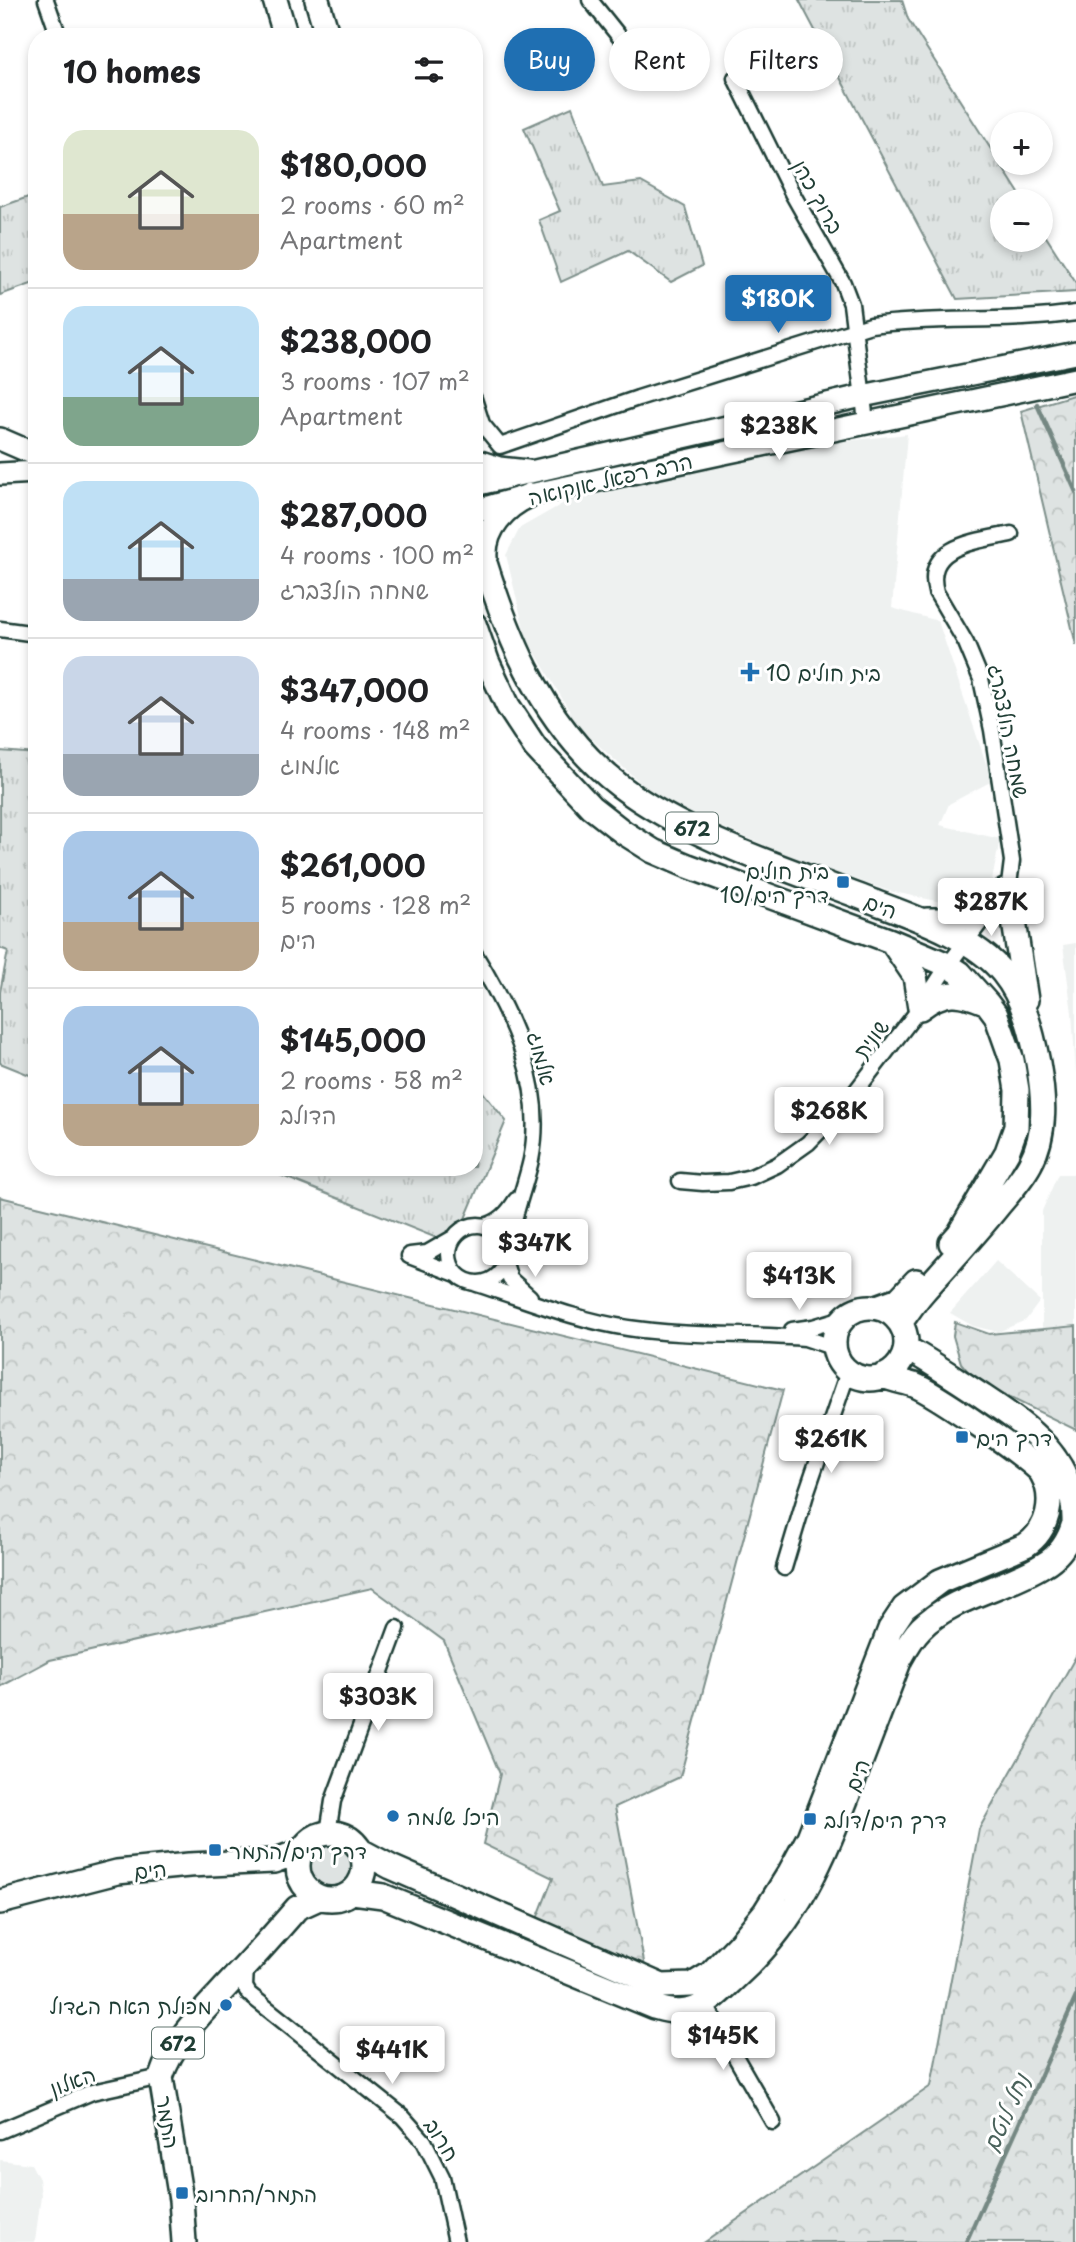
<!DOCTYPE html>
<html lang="en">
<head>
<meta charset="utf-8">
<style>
	:root { --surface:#fff; --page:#f2f2f2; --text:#202124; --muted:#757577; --line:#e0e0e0; --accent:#1f6fb2 }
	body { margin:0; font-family:"Playpen Sans","Playpen Sans Hebrew",sans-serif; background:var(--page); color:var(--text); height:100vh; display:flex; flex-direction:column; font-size:26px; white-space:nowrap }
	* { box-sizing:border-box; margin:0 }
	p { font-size:23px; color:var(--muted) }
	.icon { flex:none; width:38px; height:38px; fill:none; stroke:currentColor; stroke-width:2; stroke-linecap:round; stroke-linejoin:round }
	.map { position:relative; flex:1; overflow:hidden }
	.panel { position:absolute; left:28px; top:28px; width:455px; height:1148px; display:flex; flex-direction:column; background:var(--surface); border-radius:28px; box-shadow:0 4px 10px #0003 }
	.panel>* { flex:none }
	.hud { position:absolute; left:504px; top:28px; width:466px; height:63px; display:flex; gap:14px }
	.buttons { position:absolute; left:990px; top:112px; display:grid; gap:14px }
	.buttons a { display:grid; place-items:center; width:63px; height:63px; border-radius:50%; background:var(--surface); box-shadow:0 4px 10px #0003; font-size:35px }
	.price { position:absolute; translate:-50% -60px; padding:0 16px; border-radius:7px; background:#fff; color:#222; font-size:23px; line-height:46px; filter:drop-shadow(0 2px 4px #0008) }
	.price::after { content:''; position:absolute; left:50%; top:42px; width:21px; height:16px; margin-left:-10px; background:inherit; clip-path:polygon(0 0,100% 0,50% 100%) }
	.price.on { background:var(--accent); color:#fff }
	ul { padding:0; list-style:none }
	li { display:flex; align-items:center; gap:21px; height:175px; padding:0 35px }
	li+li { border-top:2px solid var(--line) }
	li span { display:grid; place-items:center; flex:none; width:196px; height:140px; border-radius:21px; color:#555 }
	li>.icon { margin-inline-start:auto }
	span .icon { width:84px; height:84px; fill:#fffc; stroke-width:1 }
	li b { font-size:30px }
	h2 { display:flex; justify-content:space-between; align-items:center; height:84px; padding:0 35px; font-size:30px }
	.pill { padding:0 24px; border-radius:32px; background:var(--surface); box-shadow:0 4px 10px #0003; font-size:24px; line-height:63px }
	.pill.on { background:var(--accent); color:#fff }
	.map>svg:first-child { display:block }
	.built { fill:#eef1f0 }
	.grass { fill:#dee3e2; stroke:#7e908b; stroke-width:2 }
	.forest { fill:url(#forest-crowns); stroke:#7e908b; stroke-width:2 }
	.park { fill:url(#park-tufts); stroke:#7e908b; stroke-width:2 }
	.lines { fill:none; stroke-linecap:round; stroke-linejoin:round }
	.stream { stroke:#758883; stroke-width:4.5 }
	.street-casing { stroke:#1f3d34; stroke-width:19 }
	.secondary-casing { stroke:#1f3d34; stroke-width:26 }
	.primary-casing { stroke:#1f3d34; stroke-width:28 }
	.street { stroke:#fff; stroke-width:14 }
	.secondary { stroke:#fff; stroke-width:21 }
	.primary { stroke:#fff; stroke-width:23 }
	.poi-dot { fill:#1f6fb2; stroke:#fff; stroke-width:2.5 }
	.labels { text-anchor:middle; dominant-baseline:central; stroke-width:6; stroke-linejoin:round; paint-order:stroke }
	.shield { fill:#fff; stroke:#627771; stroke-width:2 }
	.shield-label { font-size:19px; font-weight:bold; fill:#1f3d34 }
	.street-label { font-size:21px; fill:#1f3d34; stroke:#fff }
	.poi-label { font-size:21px; fill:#1f3d34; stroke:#fff; text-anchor:start }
	.water-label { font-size:23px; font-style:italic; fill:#4a625b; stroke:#fff }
</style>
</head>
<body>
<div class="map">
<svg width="1076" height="2242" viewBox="0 0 1076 2242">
	<defs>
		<pattern id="forest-crowns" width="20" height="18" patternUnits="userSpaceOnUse" patternTransform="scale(1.75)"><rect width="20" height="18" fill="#dee3e2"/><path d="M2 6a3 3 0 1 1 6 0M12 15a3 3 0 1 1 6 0" fill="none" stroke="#bec4c2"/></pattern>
		<pattern id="park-tufts" width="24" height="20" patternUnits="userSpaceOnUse" patternTransform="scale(1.75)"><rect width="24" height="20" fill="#dee3e2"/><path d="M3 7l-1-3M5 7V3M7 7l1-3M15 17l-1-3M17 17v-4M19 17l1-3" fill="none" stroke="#bec4c2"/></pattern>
	</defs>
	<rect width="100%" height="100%" fill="#fff"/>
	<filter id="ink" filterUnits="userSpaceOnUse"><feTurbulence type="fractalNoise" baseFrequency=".0143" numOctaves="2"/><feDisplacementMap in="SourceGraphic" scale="14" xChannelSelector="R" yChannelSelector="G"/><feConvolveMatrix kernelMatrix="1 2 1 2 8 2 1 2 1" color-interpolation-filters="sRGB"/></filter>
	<g filter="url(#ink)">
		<!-- built -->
		<path class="built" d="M907,434L892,608L938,621L992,781L949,804L940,825L1000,839L990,891L973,899L951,904L889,891L797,859L661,801L580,729L526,637L506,555L520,528L571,499L639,482L837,442Z
			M1076,943V1075L1072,1013L1063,945Z
			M1058,1174H1076V1325L1042,1328V1211Z
			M996,1261L1040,1301L1026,1320L998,1332L973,1326L950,1313Z
			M0,2160L31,2164L39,2179L41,2195L35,2242H0Z"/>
		<!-- grass -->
		<path class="grass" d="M309 1866a23 23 0 1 1 46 0a23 23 0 1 1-46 0Z"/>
		<!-- forest -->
		<path class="forest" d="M1076,394V645L1021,411Z
			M0,1197L783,1390L680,1777L615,1807L645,1967L537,1919L553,1878L483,1844L500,1774L444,1641L372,1588L50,1660L0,1687Z
			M955,1322L989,1334L1076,1326V1430L976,1381L961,1363L953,1336Z
			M1076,1656V2242H705L931,2086L979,1829Z"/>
		<!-- park -->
		<path class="park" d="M799,0H902L908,19L1024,201H1003V240H1041V229L1076,283V292L957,299Z
			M572,107L603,187L641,182L685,207L702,266L671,282L628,251L561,282L539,220L560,211L524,128Z
			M37,194V282L0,295V207Z
			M0,751L37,754V1078L0,1063V992L8,951L0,948Z
			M474,1081L506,1121L454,1245L260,1167H474Z"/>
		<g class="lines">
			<!-- stream -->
			<path class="stream" d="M1037,404L1076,492
				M966,2242L1076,1997"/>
			<defs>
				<path id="street" d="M46,0L59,37
					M590,0L622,40
					M735,78L792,193L843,283L851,304L866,421
					M474,399L482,424L500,446L638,398L871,325C939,316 1008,323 1076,313
					M0,629L37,634
					M474,953C512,1015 546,1086 531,1160C524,1191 511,1221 507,1253
					M680,1181L703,1183L729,1182L751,1177L777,1165L808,1143L846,1104L920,1008L948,965L1009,885L1012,861L992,730L981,679L966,643L936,592C923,545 978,541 1011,534
					M449 1254a29 29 0 1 1 58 0a29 29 0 1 1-58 0Z
					M484,1226C500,1222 508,1213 516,1200
					M410,1255L427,1253L453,1238
					M409,1256L456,1274
					M505,1263L510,1279L530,1297
					M474,1283C525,1299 575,1320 628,1328C687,1337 747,1333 805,1338L826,1345L835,1351
					M792,1330L813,1327L843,1318
					M784,1568L807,1491L848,1372
					M328,1833L333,1801L397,1628
					M246,1966L245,1987L249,1994L402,2116L424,2141L442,2177L456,2242
					M705,2004L773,2122
					M0,2131L92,2092L161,2077"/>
				<path id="secondary" d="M0,439L37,455
					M0,474L37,472
					M474,485L862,396L1076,353
					M474,511L530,495L724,453L1076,379"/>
				<path id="primary" d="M275,0L286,37
					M317,0L328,37
					M474,461L499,469L527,472
					M474,527C502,624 537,722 620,786C690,839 788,869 869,900C911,916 975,937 1003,973C1024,999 1032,1032 1038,1063C1044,1097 1047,1133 1030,1164C1022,1179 1010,1192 999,1205C975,1235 950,1262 924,1291C915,1301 908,1312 900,1323
					M485,558C483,529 505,506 530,495
					M474,624L487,661L508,706L535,747L591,807L623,832L653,851L688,866L891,941L948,965L960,973L987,1003L996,1015L1012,1060L1017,1090L1016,1127L1007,1152L959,1234L951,1243
					M1005,891L1012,908L1026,1000
					M927,920H957L989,912
					M892,942L915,976L920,1008
					M920,1008C944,990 958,991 985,1002
					M877,1307L899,1299L916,1281
					M834 1343a36 36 0 1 1 72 0a36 36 0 1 1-72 0Z
					M298 1866a33 33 0 1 1 66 0a33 33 0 1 1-66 0Z
					M361,1851L391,1867L662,1986L692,1985L710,1974L739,1944L765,1912L790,1872L809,1837L890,1629L904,1608L940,1581L1026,1545C1048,1530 1056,1499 1042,1474C1034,1460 932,1392 914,1385C904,1382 893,1380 883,1376
					M353,1892L383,1896L654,2007C666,2010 679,2014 691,2010C708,2005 721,1991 734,1979C800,1920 823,1859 854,1779C869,1739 885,1699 900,1659C906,1648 912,1637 921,1628C951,1597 1007,1588 1043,1565C1059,1556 1069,1541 1074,1523C1076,1458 1027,1426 982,1396C957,1380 932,1362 906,1348
					M0,1902L117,1872L189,1865L274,1861L301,1851
					M184,2242L181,2200L161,2077C174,2037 207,2008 235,1977C256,1955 277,1931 297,1908L319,1898"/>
			</defs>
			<!-- street casing -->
			<use href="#street" class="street-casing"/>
			<!-- secondary casing -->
			<use href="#secondary" class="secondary-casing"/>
			<!-- primary casing -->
			<use href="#primary" class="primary-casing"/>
			<!-- street -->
			<use href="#street" class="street"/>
			<!-- secondary -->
			<use href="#secondary" class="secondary"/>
			<!-- primary -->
			<use href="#primary" class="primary"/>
		</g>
	</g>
	<!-- markers -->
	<g class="poi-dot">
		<path d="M746.5 661.5h7v7h7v7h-7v7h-7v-7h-7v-7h7z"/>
		<rect x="836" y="875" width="14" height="14" rx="3.5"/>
		<rect x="955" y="1430" width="14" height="14" rx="3.5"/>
		<circle cx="393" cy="1816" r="7"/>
		<rect x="803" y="1812" width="14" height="14" rx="3.5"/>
		<rect x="208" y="1843" width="14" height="14" rx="3.5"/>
		<circle cx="226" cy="2005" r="7"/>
		<rect x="175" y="2186" width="14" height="14" rx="3.5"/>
	</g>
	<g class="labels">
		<!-- shield labels -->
		<g class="shield">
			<rect x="666" y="812.5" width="52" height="31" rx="5"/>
			<rect x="152" y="2027.5" width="52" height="31" rx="5"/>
		</g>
		<g class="shield-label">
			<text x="692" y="828">672</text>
			<text x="178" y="2043">672</text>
		</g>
		<!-- street labels -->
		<g class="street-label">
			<text transform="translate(819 196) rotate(61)">ברוך כהן</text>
			<text transform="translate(610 478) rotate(-13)">הרב רפאל אנקואה</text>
			<text transform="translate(1010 731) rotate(79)">שמחה הולצברג</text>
			<text transform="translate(881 905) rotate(21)">הים</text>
			<text transform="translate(870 1038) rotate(-52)">שונית</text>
			<text transform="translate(543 1058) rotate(75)">אלמוג</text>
			<text transform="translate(856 1775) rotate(-69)">הים</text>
			<text transform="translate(150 1869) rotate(-6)">הים</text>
			<text transform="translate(72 2080) rotate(-20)">האלון</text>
			<text transform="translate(169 2122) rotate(81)">התמר</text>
			<text transform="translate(443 2139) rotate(58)">חרוב</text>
		</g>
		<!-- poi labels -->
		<g class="poi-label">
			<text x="766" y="672">בית חולים 10</text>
			<text x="829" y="870" text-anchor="end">בית חולים<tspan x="829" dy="24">10/דרך הים</tspan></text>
			<text x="976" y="1437">דרך הים</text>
			<text x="407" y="1816">היכל שלמה</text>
			<text x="824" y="1819">דרך הים/דולב</text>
			<text x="229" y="1850">דרך הים/התמר</text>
			<text x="212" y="2005" text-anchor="end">מכולת האח הגדול</text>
			<text x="196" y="2193">התמר/החרוב</text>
		</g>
		<!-- water labels -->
		<g class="water-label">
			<text transform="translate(1005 2112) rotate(-66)">נחל לוטם</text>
		</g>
	</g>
</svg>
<div class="buttons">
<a>+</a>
<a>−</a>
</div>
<b class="price on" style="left:778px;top:335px">$180K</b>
<b class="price" style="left:779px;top:462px">$238K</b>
<b class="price" style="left:991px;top:938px">$287K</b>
<b class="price" style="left:829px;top:1147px">$268K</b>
<b class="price" style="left:535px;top:1279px">$347K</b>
<b class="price" style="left:799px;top:1312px">$413K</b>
<b class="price" style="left:831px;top:1475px">$261K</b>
<b class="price" style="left:378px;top:1733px">$303K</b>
<b class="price" style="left:723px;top:2072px">$145K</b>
<b class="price" style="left:392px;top:2086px">$441K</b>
<div class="hud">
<a class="pill on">Buy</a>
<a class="pill">Rent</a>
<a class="pill">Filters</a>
</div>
<section class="panel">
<h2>10 homes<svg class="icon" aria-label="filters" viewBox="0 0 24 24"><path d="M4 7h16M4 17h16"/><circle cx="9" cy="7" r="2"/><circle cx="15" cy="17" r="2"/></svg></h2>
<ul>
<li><span style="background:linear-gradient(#dfe7d0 60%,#b9a48a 0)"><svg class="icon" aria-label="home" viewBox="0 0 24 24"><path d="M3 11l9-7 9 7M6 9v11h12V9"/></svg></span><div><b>$180,000</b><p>2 rooms · 60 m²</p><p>Apartment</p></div></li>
<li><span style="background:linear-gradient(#bfe0f5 65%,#7fa58c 0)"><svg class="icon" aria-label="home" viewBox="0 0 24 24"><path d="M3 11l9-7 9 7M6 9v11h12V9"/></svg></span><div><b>$238,000</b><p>3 rooms · 107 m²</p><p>Apartment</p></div></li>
<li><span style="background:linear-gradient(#bfe0f5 70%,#9aa5b1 0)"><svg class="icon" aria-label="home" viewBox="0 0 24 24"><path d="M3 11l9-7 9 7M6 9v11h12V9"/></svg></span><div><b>$287,000</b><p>4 rooms · 100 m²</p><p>שמחה הולצברג</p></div></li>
<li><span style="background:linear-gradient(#c9d6e8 70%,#9aa5b1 0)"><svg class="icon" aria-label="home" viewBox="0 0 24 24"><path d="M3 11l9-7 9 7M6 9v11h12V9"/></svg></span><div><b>$347,000</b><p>4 rooms · 148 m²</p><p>אלמוג</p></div></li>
<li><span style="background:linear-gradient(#a9c7e8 65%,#b9a48a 0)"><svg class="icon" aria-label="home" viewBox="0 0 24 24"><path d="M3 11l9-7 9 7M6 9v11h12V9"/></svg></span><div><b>$261,000</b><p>5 rooms · 128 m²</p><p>הים</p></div></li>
<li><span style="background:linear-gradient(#a9c7e8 70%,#b9a48a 0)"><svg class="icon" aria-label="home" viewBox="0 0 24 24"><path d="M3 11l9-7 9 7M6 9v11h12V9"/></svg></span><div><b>$145,000</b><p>2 rooms · 58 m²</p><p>הדולב</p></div></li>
</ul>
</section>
</div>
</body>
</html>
